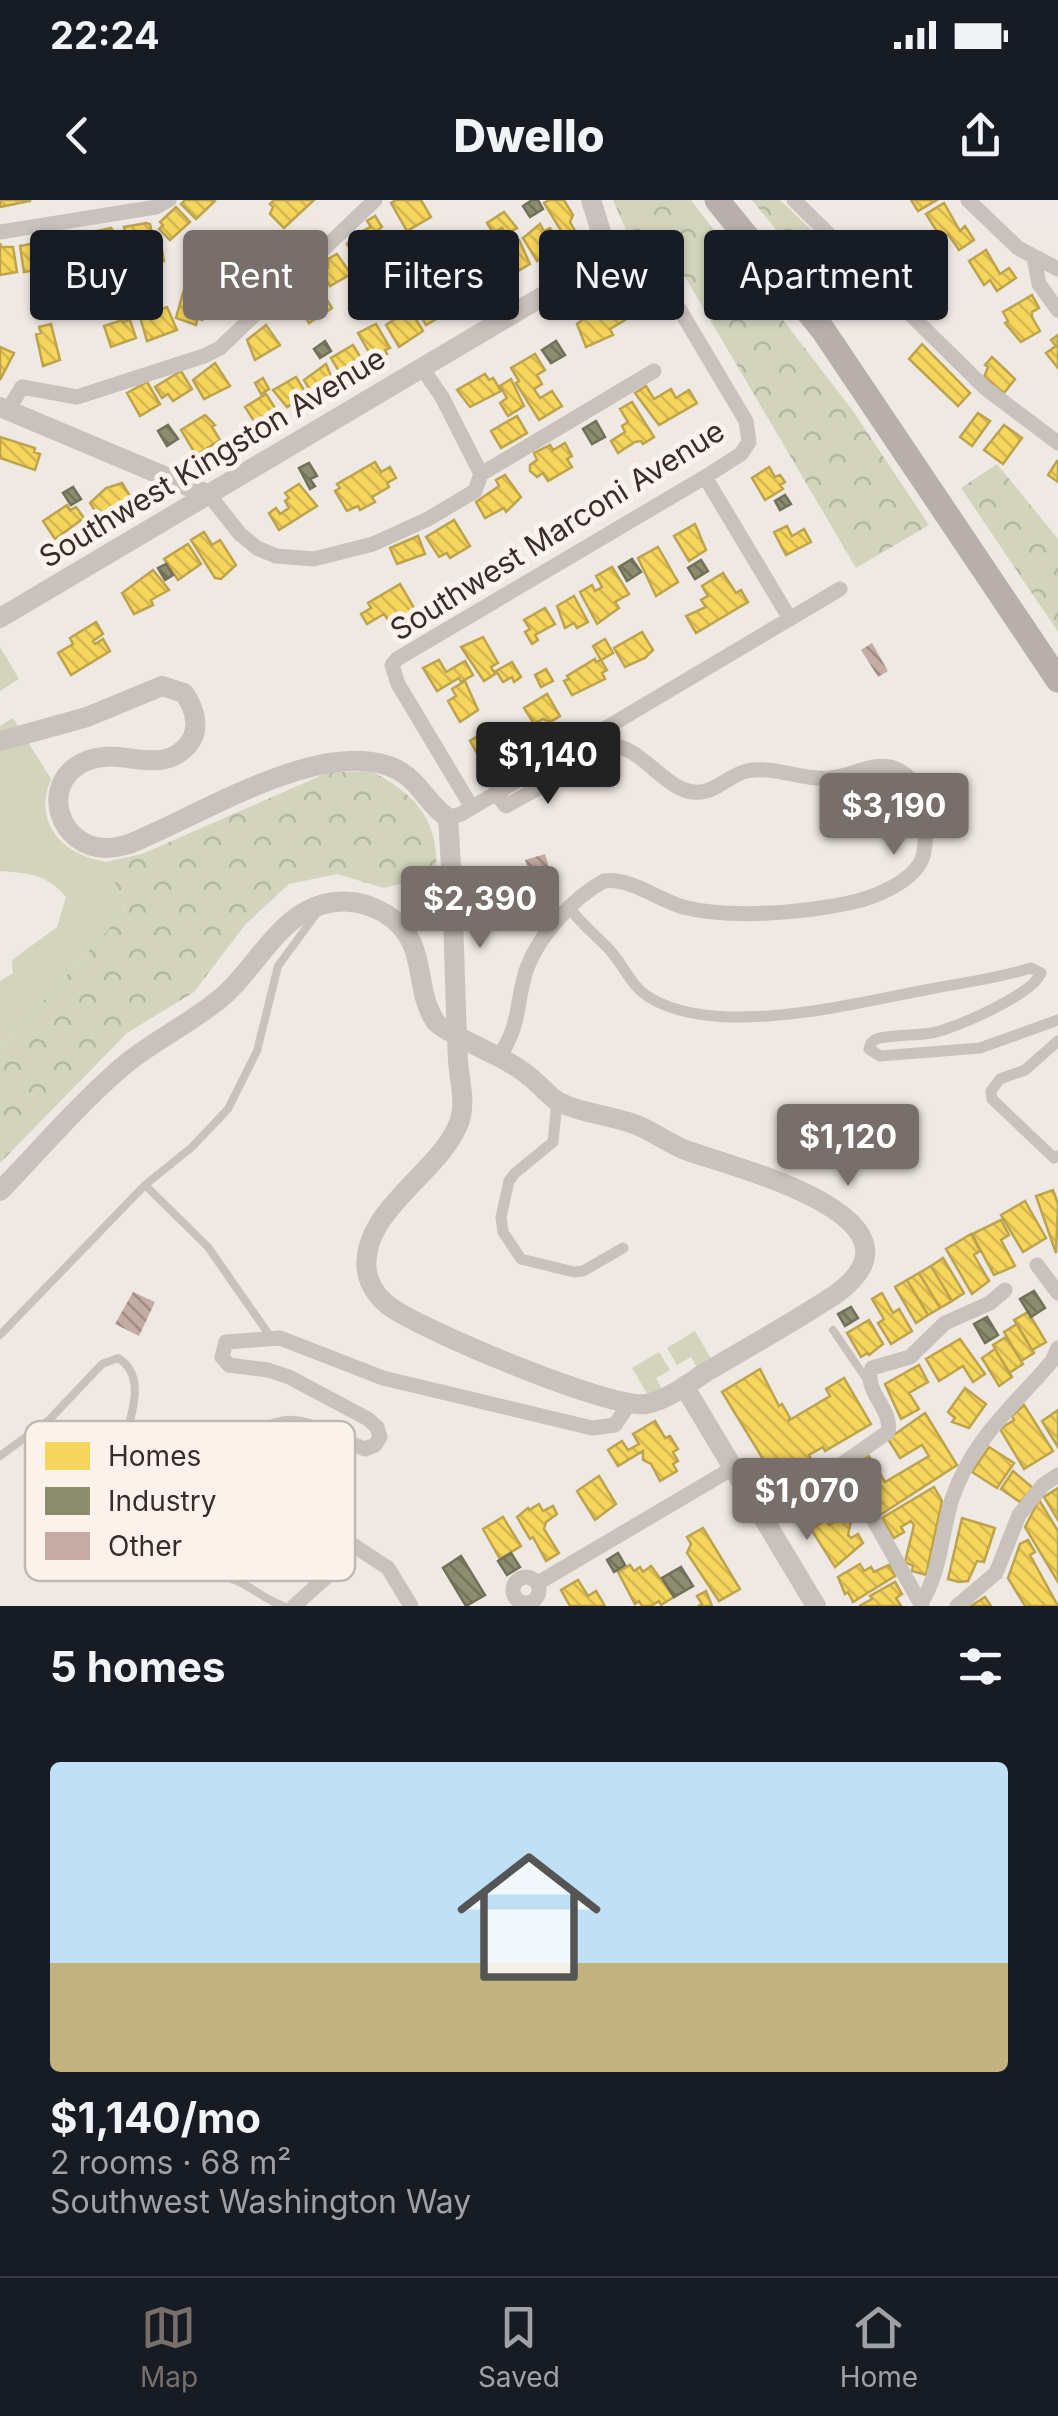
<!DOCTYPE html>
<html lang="en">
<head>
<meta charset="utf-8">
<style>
	:root { --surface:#171b24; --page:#20242c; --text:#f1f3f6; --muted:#9ea1a6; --line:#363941; --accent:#796f6a }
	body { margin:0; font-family:Inter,sans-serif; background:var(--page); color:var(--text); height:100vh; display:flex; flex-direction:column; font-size:38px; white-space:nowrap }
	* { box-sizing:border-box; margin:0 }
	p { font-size:32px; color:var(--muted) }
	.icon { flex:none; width:55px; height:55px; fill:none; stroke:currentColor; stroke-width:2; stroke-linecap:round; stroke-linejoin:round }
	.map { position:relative; height:1406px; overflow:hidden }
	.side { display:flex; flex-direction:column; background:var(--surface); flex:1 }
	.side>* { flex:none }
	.top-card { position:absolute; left:30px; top:30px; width:1000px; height:90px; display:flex; gap:20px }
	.price { position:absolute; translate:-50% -85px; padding:0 22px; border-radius:10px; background:var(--accent); color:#fff; font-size:32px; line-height:65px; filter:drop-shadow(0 2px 5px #0008) }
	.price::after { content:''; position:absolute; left:50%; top:60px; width:30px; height:22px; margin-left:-15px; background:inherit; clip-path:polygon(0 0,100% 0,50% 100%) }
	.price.current { background:#222; color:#fff }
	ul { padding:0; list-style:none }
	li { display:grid; align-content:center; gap:20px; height:530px; padding:0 50px }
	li+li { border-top:2px solid var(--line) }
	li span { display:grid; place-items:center; height:310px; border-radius:10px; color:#555 }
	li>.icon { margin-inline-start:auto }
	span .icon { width:180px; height:180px; fill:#fffc; stroke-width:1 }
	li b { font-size:42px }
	h2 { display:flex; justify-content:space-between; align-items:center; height:120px; padding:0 50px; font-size:42px }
	.chip { padding:0 35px; border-radius:10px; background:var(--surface); box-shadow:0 2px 8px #0004; font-size:35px; line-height:90px }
	.chip.current { background:var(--accent); color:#fff }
	.status { display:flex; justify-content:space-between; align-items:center; height:70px; padding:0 50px; background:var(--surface); direction:ltr }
	.status svg { height:28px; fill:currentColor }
	header { display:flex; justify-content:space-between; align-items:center; height:130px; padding:0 50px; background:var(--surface); font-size:45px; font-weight:800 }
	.tabs { display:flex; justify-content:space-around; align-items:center; height:140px; border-top:2px solid var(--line); background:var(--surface); font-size:28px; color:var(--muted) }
	.tabs a { display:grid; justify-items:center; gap:5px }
	.tabs .current { color:var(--accent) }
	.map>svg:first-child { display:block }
	.forest { fill:url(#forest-crowns) }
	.green { fill:#d2d5bc }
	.homes { fill:url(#homes-back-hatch); stroke:#bea34d; stroke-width:2.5 }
	.industry { fill:url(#industry-back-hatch); stroke:#737059; stroke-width:2.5 }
	.building { fill:url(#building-back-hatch) }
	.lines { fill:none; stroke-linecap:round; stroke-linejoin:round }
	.service { stroke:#c9c1bb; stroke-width:8 }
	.pedestrian { stroke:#c9c1bb; stroke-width:11 }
	.minor { stroke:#c9c1bb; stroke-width:15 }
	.tertiary { stroke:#c9c1bb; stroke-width:20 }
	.primary { stroke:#b8afaa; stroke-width:25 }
	.labels { text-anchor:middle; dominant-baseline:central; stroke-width:10; stroke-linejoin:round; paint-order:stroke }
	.street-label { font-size:30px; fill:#3a2d29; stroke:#fbf3eb }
	.key { fill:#fbf3eb; stroke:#c1b8b1; stroke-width:2.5 }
	.key-label { font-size:28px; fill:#3a2d29 }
</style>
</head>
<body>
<div class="status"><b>22:24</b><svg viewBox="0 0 49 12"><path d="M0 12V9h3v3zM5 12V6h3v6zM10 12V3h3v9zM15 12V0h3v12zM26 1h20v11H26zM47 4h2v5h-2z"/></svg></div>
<header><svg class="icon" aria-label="back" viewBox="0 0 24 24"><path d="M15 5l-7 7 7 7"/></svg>Dwello<svg class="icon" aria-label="share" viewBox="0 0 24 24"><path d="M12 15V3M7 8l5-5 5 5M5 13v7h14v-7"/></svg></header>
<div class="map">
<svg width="1058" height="1406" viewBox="0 0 1058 1406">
	<defs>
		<pattern id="forest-crowns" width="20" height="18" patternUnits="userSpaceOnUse" patternTransform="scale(2.5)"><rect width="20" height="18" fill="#d2d5bc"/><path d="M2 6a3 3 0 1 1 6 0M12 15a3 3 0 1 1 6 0" fill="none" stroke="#b5b7a2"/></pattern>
		<pattern id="homes-back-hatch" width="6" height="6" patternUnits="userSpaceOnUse" patternTransform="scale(2.5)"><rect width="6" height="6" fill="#f6d55c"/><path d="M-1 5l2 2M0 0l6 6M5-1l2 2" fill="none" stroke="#d4b750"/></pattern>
		<pattern id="industry-back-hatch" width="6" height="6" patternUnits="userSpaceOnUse" patternTransform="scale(2.5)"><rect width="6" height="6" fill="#8c8c6e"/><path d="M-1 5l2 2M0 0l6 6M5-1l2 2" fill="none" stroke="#73735a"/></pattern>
		<pattern id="building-back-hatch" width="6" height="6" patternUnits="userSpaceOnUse" patternTransform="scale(2.5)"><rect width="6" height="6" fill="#c4aba3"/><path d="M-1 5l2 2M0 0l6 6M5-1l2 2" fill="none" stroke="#a08c85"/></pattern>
	</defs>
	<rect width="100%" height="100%" fill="#efe9e3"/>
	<!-- forest -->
	<path class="forest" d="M613,0H691L853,211L929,325L856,368L685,77L626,30Z
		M752,0H780L838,55L810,72Z
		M997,264L1058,339V432L961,288Z
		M371,571C417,595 440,621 436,675L384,688L337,674L289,684L245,725L194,792L127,833L0,963V848L126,710L106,662L142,654L329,572Z"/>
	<!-- green -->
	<path class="green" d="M0,447L19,479L0,491Z
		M13,518L51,579C32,623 63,655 106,662L126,710L0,848V781L13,773L12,760L57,727L66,697C47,674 28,673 0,671V526Z
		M695,1131L712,1160L697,1168L691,1157L677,1165L667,1148Z
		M659,1152L670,1170L656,1178L662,1189L649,1197L632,1168Z"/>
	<!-- homes -->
	<path class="homes" d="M0,0H30V1L0,7Z
		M185,0H214L215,1L196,19L181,4Z
		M274,0H314L284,28L270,14L273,7L270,4Z
		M396,0H421L431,17L407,31L391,3Z
		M549,0H564L573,15L570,22L578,36L568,42L544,3Z
		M911,0H937L918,11Z
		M944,3L960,31L965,26L974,40L959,50L948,34L941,38L926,14Z
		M176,7L190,22L170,40L159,29L163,25L160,22Z
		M504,12L517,28L506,34L502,28L493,33L487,23Z
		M375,16L382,27L377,31L378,46L357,60L347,44L356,34L371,27L367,21Z
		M146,23L150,24L155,47L161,45L164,61L135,67L124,27Z
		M540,24L544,31L550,28L562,47L537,61L523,38Z
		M111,28L115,33L121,32L123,50L92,60L89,33Z
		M51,31L56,64H40V69L24,72L20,46L41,42L40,32Z
		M87,40L88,68L59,73L56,48L66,46V42Z
		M519,40L530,64L511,75L496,51Z
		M255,42L262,65L242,79L232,74L224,79L227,82L208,97L215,110L202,120L198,118L196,125L176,118L187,79L192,81L219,56L218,54Z
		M0,43L1,47H13L17,72L0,75Z
		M986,50L1000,74L1009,68L1016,78L997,91L990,80L984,85L969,61Z
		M337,54L351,74L330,86L322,72L328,68V59Z
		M485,55L487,59L492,56L497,63L492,68L498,65L506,78L492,89L490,86L483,91L466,63Z
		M426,76L448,112L426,125L417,110L416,104L424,99L415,84Z
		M316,82L332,108L309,123L291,95Z
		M1032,95L1039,108L1032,112V117L1040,131L1021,142L1005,123L1008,121L1003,112Z
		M614,102L625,120L610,129L613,135L586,147L577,124L594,111L596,113Z
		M167,107L177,130L147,141L140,117Z
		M406,112L408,115L412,113L423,131L399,147L386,125Z
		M122,120L123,122L130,120L136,138L111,147L104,126Z
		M51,124L60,160L43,166L36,134L41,133L39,127Z
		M376,124L390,148L385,150L387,154L374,161L358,133Z
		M266,125L280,145L255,160L247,140Z
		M1058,135V168L1046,153L1056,146L1051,140Z
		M922,144L970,193L958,206L909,159Z
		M353,145L365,165L343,178L331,158Z
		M0,147L14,153L0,180Z
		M535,154L545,170L537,175L542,184L534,189L540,198L552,191L562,206L539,220L516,183L519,181L511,168Z
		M992,157L1015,179L1004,193L984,177L988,167L985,165Z
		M215,163L230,186L204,199L193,180Z
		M326,164L335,185L314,197L304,180Z
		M181,171L192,189L173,201L168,194L162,198L155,187Z
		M485,174L489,180L493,178L501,191L470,207L457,190Z
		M296,177L307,195L287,207L273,190Z
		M263,178L269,189L261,194L255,183Z
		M511,179L524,206L508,216L500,203L507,198L500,186Z
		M147,182L160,204L140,216L127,193Z
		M646,186L654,199L671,189L676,198L689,190L697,203L659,225L635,193Z
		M266,194L277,211L256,224L245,207Z
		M632,202L654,237L643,244L641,241L635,242L618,253L611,241L625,232L622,226L628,222L620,209Z
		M978,213L990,221L972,246L960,237Z
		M205,215L215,225L212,227L220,240L196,255L181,230Z
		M517,216L527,233L501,248L491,231Z
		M1004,225L1022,238L1003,264L984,250Z
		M0,237L35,248L34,252L40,254L35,270L0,258Z
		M565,243L572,256L567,259L572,267L548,281L543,273L537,277L530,271V265L537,260L534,253L550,245L553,250Z
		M1057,261H1058V282L1048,275Z
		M375,262L381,272L390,267L396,278L387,283L389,287L372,297L375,302L360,310L358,306L347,311L335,291L340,288L337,284Z
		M769,267L775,277L780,275L785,282L780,285L783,289L765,300L752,278Z
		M505,275L521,297L506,312L504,308L485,318L476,302L499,286L496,280Z
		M122,283L133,301L101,320L90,303L106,288Z
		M299,284L317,306L279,330L269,313L276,308L280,314L289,308L285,301L289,298L285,293Z
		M67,305L70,310L76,307L84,318L55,339L43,321Z
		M454,320L470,346L450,358L447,353L439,357L426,337Z
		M695,324L706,350L689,361L674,336Z
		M787,326L792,336L804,329L811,342L786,355L774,332Z
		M204,332L212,345L220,340L236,365L221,379L215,378L191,340Z
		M418,336L425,354L397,364L390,348Z
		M188,344L201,364L178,380L164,359Z
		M658,347L678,382L656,396L638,358Z
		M612,367L629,394L615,402L619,408L597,424L580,392L592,385L595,391L602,387L596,376Z
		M153,370L169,390L151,400L153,405L134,414L122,393Z
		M723,373L736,393L741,390L748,402L696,433L686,416L706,407L701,400L708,396L702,386Z
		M400,384L417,413L396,421L392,418L388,420L384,414L367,424L361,414L371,408L368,403Z
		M574,396L588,422L577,428L574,423L565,428L557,406Z
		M545,408L555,424L535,435L538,440L532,444L525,432L530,429L524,420Z
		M96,422L103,434L93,441L95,444L103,439L110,451L71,475L58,453L73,444L70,438Z
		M642,432L653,450L645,458L625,467L614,448Z
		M483,437L498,463L491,467L495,474L484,481L461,447Z
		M605,439L613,453L601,460L593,446Z
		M595,459L596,462L601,460L607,470L602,473L605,479L572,495L564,481L569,479L567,476Z
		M439,460L446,472L465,461L473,475L461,482L459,478L437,491L423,468Z
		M512,462L521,477L514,482L512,477L503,482L496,471Z
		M546,469L553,481L541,487L535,475Z
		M465,481L478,510L460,522L448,501L456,496L452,489Z
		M547,494L560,516L550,522L543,519L534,524L524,508Z
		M489,529L495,540L506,533L515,547L484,565L470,541Z
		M1053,990L1058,1004L1056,1053L1036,996Z
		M1025,1001L1046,1038L1023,1052L1001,1015Z
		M1001,1020L1009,1035L1001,1040L1015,1066L994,1075L972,1034Z
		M971,1034L980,1051L974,1055L989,1081L972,1094L946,1049Z
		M943,1058L964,1093L952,1101L931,1066Z
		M931,1066L952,1101L940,1108L919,1073Z
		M919,1073L940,1108L928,1115L907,1080Z
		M907,1080L928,1115L916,1123L895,1087Z
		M882,1093L893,1113L899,1109L912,1131L891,1144L878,1123L884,1119L872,1099Z
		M1028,1112L1046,1142L1032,1150L1014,1120Z
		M869,1120L883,1144L869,1155L867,1153L861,1157L847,1133Z
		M1017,1124L1034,1153L1021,1161L1004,1132Z
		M1006,1137L1023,1164L1009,1173L993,1145Z
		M960,1139L985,1174L973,1182L963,1166L939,1181L926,1159Z
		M995,1149L1012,1177L999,1186L982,1158Z
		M919,1165L928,1182L909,1193L919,1209L901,1219L885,1184Z
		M760,1169L779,1206L782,1204L790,1218L788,1221L830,1196L826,1189L844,1178L871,1224L825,1251L823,1247L809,1255L811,1259L796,1268L799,1273L779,1285L722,1192Z
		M965,1188L986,1204L969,1228L952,1222L955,1218L948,1212Z
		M1024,1205L1053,1251L1024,1269L1000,1229L1014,1220L1012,1216Z
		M1058,1210V1247L1042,1221Z
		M925,1213L957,1265L880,1315L851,1266L869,1256L885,1282L929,1256L922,1245L900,1258L888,1239Z
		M655,1221L665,1238L670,1236L678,1249L673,1252L678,1261L673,1264L677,1271L660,1281L651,1264L643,1260V1251L618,1266L608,1250L622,1241L628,1250L639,1244L633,1234Z
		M989,1247L1014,1263L997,1288L972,1272Z
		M825,1271L830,1280L821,1285L823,1289L829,1285L835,1297L799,1320L784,1295Z
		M1013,1271L1033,1288L1020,1302L1001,1289Z
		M599,1276L616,1304L595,1320L577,1291Z
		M934,1287L942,1301L926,1375L912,1371L913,1366L905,1362L914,1325L911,1321L901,1327L904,1332L894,1338L882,1318Z
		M1058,1288V1320L1044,1297Z
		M1039,1300L1058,1331V1382L1025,1327Z
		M539,1304L543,1311L553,1306L557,1314L546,1322L544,1329L559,1353L546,1361L533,1337L530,1339L517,1317L528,1308L529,1310Z
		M503,1317L521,1346L500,1359L483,1329Z
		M841,1318L851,1321L848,1335L851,1338L858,1334L863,1343L835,1367L811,1329L826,1320L829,1325Z
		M962,1318L995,1328L984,1362L977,1361L968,1381L959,1382L948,1379Z
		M703,1328L740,1389L719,1401L687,1353L691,1344L687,1337Z
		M1028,1340L1035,1352L1030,1355L1058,1406H1025L1008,1378L1020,1344Z
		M860,1364L864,1371L871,1367L874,1372L889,1365L895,1376L853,1402L848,1392L845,1394L838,1377Z
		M630,1365L634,1371L640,1367L643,1372L651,1366L674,1397L661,1405L659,1401L651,1406H642L639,1401L635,1404L618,1372Z
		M578,1380L588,1396L596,1391L605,1406H570L561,1390Z
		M895,1382L902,1394L896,1398L901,1406H859L872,1399L870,1396Z
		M706,1391L712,1406H698L702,1404L697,1396Z
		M985,1397L991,1406H970L974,1404Z"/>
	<!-- industry -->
	<path class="industry" d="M532,0H538L543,9L530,17L523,6Z
		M441,57L450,72L436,81L430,71L423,75L420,70Z
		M325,141L331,151L320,158L314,149Z
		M556,141L565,155L551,163L542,150Z
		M596,221L605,237L592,244L583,229Z
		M168,225L178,239L167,246L158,231Z
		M309,263L317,276L310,279L315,286L310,289L299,268Z
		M73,287L81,299L71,305L63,293Z
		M785,295L791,304L780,310L775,301Z
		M632,359L641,372L627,381L619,367Z
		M701,360L708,371L695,379L688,368Z
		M166,364L173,375L165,380L158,368Z
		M1034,1091L1045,1108L1031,1117L1020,1099Z
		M851,1107L858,1118L845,1126L838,1114Z
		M987,1117L998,1135L985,1143L974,1124Z
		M850,1295L855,1304L842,1312L837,1303Z
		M511,1353L520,1367L507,1375L498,1361Z
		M618,1353L625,1365L614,1372L607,1360Z
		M461,1356L485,1395L466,1406L443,1368Z
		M681,1367L693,1386L674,1397L662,1378Z"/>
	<!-- building -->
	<path class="building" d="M872,443L888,471L878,477L861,450Z
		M545,654L549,667L543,669L546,679L538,682L534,670L529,672L525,660Z
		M133,1092L155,1102L139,1136L115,1124Z"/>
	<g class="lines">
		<!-- service -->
		<path class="service" d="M145,985L208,1047L270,1136
			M833,1130L867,1180
			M0,1135L145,985L192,947L228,909L257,851L278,766L317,713
			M0,1256L49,1220L102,1164L118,1158C167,1187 91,1280 114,1324C135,1364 201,1366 237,1381C254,1388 266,1401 284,1406"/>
		<!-- pedestrian -->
		<path class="pedestrian" d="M570,709C582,724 594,734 607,747C624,764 630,787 652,799C721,838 851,804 925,790C960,783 996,779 1031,768L1041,773C1032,795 956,828 932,833C913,836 895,834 876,839L871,843L869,849L880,856L980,848L1058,820
			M1058,841L1025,870L1000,879L991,891L992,899L1054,958L1058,956
			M557,902L553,942L514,974L509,981L501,1017L503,1032L521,1059L574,1072L583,1071L623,1048"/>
		<!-- minor -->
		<path class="minor" d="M794,0L985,188L1058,243
			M968,0L1018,48L1058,69
			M0,32L156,7L169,0
			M1034,58L1039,84L1058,110
			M8,210L22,187L77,197L204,156L220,148L375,0
			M481,274L654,171
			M705,277L790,419
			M209,295L240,334L257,348L276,356L314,359L373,344L428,319L475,291L481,274L442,197L422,168
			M495,592L506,606L614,546C647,549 670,601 706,591C721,587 732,574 747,571C774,565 803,581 830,578C855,576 878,557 902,572C915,580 921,596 923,611C925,624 927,642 923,656C915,682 873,698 849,703C801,713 730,719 683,707C659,700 629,677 604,681C574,697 539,735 527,768C515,804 522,822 499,857
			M471,606L398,484L392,465L397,459L705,277L741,254L749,242L746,221L665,85L643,67L609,57
			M448,618L461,614L840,389
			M1037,1065L1058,1093
			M513 1390a13 13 0 1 1 26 0a13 13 0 1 1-26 0Z
			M538,1383L733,1268
			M921,1403C941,1372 941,1334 952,1299C972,1239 1013,1207 1052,1161L1058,1148
			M294,1406L343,1362L355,1346
			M411,1406L388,1368L330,1330L301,1324L216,1316L192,1302L187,1289C194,1272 214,1264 228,1254C295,1205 295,1223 365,1249L375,1245L380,1237L377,1227L368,1219L289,1177L268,1170L229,1165L222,1157L226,1142L280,1138L383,1178L592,1228L615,1225L629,1204
			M922,1406L842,1264L888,1232C893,1208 862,1191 872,1168L910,1157L945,1123L990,1103L1005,1090
			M957,1406L996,1373L1019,1315L1043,1285L1058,1275"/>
		<!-- tertiary -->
		<path class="tertiary" d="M0,207L209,295
			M0,418L609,57L591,0
			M0,541L87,517L162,486L184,493C196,510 202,533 184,549C155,576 117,544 82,563C39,585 59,648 106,648C114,648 122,646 129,644C198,617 326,533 398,570C420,582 428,605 448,618C454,698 454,779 458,860C459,880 466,900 460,920C443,972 358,1011 367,1072C370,1087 380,1100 392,1108C427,1132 609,1209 646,1204C666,1201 689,1183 706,1172C750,1146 794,1122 836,1094C941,1018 733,967 688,951C669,944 653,931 634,924C610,915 584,914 561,903C552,899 545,890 538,884C527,873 514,865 501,858C488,851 441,830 435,821C412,785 430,742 386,714C371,705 353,700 335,702C281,708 259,766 222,797C193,822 158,838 128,862C82,900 42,948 0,991
			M684,1186L816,1406"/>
		<!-- primary -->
		<path class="primary" d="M717,0L823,130L1058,480"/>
	</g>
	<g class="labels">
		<!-- street labels -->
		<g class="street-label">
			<text transform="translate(212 257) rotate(-31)">Southwest Kingston Avenue</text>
			<text transform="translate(557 330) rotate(-32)">Southwest Marconi Avenue</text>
		</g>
	</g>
	<!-- legend -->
	<rect x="25" y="1221" width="330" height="160" rx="15" class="key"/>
	<rect x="45" y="1242" width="45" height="28" fill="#f6d55c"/>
	<rect x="45" y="1287" width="45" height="28" fill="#8c8c6e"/>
	<rect x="45" y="1332" width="45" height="28" fill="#c4aba3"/>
	<g class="key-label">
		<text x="108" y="1266">Homes</text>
		<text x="108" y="1311">Industry</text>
		<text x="108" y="1356">Other</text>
	</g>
</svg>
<b class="price current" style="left:548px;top:607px">$1,140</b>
<b class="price" style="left:894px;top:658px">$3,190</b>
<b class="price" style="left:480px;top:751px">$2,390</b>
<b class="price" style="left:848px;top:989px">$1,120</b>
<b class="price" style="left:807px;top:1343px">$1,070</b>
<div class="top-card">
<a class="chip">Buy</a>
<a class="chip current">Rent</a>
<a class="chip">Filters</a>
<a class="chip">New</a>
<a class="chip">Apartment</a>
</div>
</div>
<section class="side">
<h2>5 homes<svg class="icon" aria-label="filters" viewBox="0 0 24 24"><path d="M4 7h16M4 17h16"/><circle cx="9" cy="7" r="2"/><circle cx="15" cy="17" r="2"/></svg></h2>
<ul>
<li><span style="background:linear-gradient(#bfe0f5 65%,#c2b280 0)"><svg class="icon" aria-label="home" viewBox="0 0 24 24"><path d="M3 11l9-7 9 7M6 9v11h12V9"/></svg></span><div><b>$1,140/mo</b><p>2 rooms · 68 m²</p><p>Southwest Washington Way</p></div></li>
</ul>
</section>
<nav class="tabs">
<a class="current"><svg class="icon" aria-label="map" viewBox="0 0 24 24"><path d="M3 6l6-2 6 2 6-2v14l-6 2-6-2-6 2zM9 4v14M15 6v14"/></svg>Map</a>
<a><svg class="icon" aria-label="saved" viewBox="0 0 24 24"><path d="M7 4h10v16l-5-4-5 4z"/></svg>Saved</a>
<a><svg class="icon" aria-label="home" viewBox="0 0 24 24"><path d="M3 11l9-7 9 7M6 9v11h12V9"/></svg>Home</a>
</nav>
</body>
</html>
